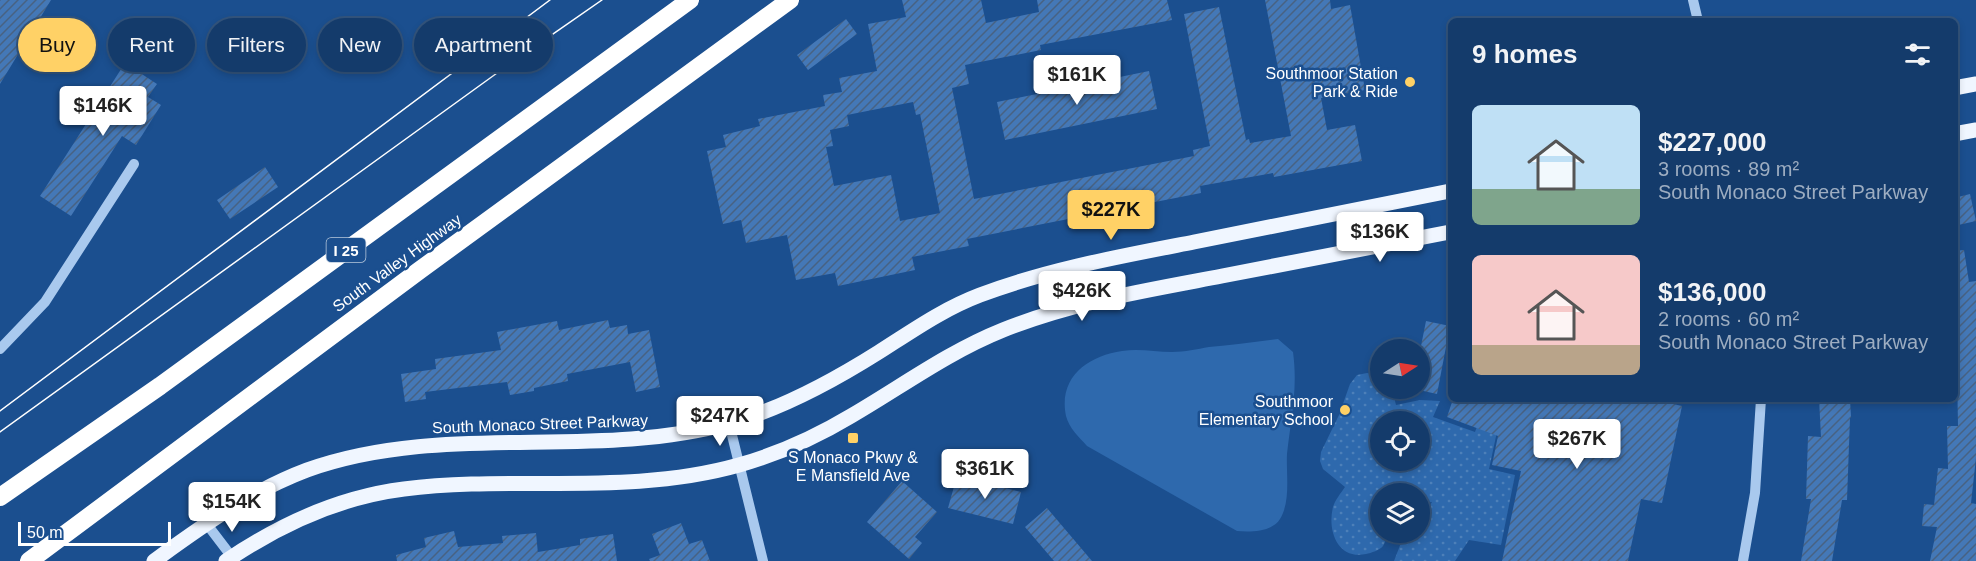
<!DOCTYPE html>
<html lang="en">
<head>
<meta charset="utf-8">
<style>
	:root { --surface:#143b6b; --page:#214673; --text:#f1f3f6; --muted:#9dadc1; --line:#33557e; --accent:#ffd166 }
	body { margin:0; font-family:Arial,sans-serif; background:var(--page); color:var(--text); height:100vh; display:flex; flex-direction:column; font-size:22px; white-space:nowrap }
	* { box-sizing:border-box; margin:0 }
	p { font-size:20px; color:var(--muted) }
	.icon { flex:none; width:33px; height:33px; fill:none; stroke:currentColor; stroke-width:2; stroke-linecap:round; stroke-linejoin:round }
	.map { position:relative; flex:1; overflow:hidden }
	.panel { position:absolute; left:1448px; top:18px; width:510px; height:384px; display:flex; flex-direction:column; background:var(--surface); border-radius:9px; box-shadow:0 3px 9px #0003,0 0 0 2px var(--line) }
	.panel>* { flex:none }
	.guide { position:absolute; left:18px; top:18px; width:570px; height:54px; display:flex; gap:12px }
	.needle { width:39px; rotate:78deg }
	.tools { position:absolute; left:1370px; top:339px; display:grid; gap:12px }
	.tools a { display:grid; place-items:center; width:60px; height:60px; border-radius:50%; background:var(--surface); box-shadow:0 3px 9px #0003,0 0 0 2px var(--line); font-size:30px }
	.scale { position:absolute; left:18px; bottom:15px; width:153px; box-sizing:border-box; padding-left:6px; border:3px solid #fff; border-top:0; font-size:16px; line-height:21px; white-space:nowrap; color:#fff; -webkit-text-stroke:4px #1b4f8f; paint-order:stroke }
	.price { position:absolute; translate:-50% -51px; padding:0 14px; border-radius:6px; background:#fff; color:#222; font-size:20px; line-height:39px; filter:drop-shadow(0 2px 3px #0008) }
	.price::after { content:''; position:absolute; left:50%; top:36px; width:18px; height:14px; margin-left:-9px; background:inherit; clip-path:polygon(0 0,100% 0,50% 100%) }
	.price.current { background:var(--accent); color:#111 }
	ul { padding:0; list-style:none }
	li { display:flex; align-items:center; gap:18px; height:150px; padding:0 24px }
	li span { display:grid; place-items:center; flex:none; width:168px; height:120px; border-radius:9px; color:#555 }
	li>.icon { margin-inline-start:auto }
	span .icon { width:72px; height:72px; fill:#fffc; stroke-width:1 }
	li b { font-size:26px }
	h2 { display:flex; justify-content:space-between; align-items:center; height:72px; padding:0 24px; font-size:26px }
	.chip { padding:0 21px; border-radius:27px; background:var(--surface); box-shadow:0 3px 9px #0003,0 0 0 2px var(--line); font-size:21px; line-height:54px }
	.chip.current { background:var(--accent); color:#111 }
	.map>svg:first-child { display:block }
	.green { fill:url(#green-dots); fill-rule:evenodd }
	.pitch { fill:#2e69ad }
	.building { fill:url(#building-hatch); fill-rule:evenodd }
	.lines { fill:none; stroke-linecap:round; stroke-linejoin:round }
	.minor { stroke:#a9c9ee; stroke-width:10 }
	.major { stroke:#f0f6ff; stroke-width:15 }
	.highway { stroke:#fff; stroke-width:18 }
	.tram { stroke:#fff; stroke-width:1.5 }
	.poi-dot { fill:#ffd166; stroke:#1b4f8f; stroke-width:2 }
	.labels { text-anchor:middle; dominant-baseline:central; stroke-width:5; stroke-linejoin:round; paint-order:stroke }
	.shield { fill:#1b4f8f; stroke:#bbcadd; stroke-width:1.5 }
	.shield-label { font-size:15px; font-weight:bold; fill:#fff }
	.poi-label { font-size:16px; fill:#fff; stroke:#1b4f8f; text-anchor:end }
	.street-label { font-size:16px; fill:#fff; stroke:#1b4f8f }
</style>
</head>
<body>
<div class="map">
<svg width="1976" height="561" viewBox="0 0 1976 561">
	<defs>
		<pattern id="green-dots" width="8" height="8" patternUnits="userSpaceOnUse" patternTransform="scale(1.5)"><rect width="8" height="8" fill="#2e69ad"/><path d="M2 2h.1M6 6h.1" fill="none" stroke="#4d80b9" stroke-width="1.8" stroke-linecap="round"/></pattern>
		<pattern id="building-hatch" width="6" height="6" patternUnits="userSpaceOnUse" patternTransform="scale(1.5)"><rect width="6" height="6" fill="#4478b7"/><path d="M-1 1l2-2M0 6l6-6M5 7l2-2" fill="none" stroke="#486282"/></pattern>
	</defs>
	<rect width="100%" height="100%" fill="#1b4f8f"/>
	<!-- green -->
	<path class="green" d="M1367,373L1380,376V388L1392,389L1396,405L1420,400L1440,401L1433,417L1475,432L1487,399H1504L1489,469L1515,475L1501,545L1469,540L1455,561H1394L1404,535L1407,533L1419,532V522L1432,502L1419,503V494H1380V532L1388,533C1387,536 1385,543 1383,546C1380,550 1371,553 1366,554C1338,560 1327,531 1333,507C1335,500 1341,493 1345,487L1323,469L1320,461L1321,452L1339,415L1350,384L1357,375ZM1380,422H1419V460H1380Z"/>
	<!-- pitch -->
	<path class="pitch" d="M1278,339L1293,352C1298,389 1291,418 1287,454C1286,474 1291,501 1280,519C1272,532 1251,532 1237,531L1087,446C1079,437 1069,428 1066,416C1058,377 1088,356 1122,351C1139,348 1155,352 1172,352C1185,352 1197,349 1209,347C1232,345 1255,342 1278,339Z"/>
	<!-- building -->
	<path class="building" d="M0,0H51L0,84Z
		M902,0H981L986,23L1039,12L1037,0H1167L1172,20L1040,45L1041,50L965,65L969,84L952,88L974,199L1194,156L1193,150L1210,146L1184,14L1219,7L1246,140L1249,139L1250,143L1291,136L1265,0H1330L1331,9L1350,5L1365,90L1321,98L1327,130L1355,125L1362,161L1274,177L1273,173L1200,186L1201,193L967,239L969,246L912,257L915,270L838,286L835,273L796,280L787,235L746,243L741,220L723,224L707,151L726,147L723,135L760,126L758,119L825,106L823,95L842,92L839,78L877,71L868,24L906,17ZM913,102L916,115L920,114L940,213L900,221L891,175L834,186L826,147L833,146L830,130L849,126L847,115Z
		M846,19L857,34L808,70L797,55Z
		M125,63L157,84L148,97L161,105L136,145L122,136L71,216L40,196Z
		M1149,71L1157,109L1005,140L997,102Z
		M265,167L278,187L230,219L217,200Z
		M1970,194L1976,221L1954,226V198Z
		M1964,250L1969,282L1976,281V458L1971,503L1976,504V561H1930L1937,527L1922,526L1924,504L1934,505L1938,468L1948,469L1947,426H1958L1957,370H1954V351H1957L1954,325V251Z
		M608,320L610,328L627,325L628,334L649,330L660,387L636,392L630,362L567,374L568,381L534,388V391L510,395L507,382L425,392L426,399L405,402L401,374L436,369L435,359L501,350L497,332L557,321L559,330Z
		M1426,321L1450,326L1437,394L1419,390V356Z
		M1453,399H1651L1682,406L1662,503L1641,499L1628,561H1502L1521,471L1492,465L1498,436L1447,417Z
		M1819,399H1850L1851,417L1850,418L1847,500H1842L1832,561H1801L1811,499H1806L1808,436L1821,437Z
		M957,476L1021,492L1013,524L948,508Z
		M902,481L937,512L915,537L922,543L909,559L867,522Z
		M1047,508L1092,561H1054L1025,527Z
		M681,523L689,544L702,540L710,561H650L649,559L660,555L652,534Z
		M454,531L458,547L503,543L502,536L536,533L538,554V552L580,545V539L613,534L617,561H397L396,555L426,547L424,538Z"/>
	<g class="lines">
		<!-- minor -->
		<path class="minor" d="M1693,0L1698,21
			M0,349L45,302L134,164
			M729,423L763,561
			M206,523L235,561
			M1743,561L1755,493L1761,399"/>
		<!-- major -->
		<path class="major" d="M1954,88L1976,84
			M1954,134L1976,130
			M154,561C202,526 251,491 307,470C444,421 591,461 730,423C782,409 833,381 879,352C912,331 943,309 980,295C1049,269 1122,256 1194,242C1279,225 1365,208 1450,191
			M226,561C279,525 340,497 404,489C515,475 629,496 739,465C778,454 816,437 851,416C901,387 948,352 1003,330C1073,302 1148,290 1222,276C1298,262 1374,247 1450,232"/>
		<!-- highway -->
		<path class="highway" d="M0,497L160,386L690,0
			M29,561L420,270L790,0"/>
		<!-- tram -->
		<path class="tram" d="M0,411L550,0
			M0,432L504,68L602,0"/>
	</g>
	<!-- markers -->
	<g class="poi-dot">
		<circle cx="1410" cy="82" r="6"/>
		<circle cx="1345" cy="410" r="6"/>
		<rect x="847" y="432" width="12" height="12" rx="3"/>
	</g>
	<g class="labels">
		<!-- shield labels -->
		<rect class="shield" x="326.5" y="238" width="39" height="24" rx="4.5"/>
		<g class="shield-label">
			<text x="346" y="250">I 25</text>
		</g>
		<!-- poi labels -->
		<g class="poi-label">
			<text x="1398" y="73">Southmoor Station<tspan x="1398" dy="18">Park &amp; Ride</tspan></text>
			<text x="1333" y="401">Southmoor<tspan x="1333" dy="18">Elementary School</tspan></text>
			<text x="853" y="457" text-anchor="middle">S Monaco Pkwy &amp;<tspan x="853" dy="18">E Mansfield Ave</tspan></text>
		</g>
		<!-- street labels -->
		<g class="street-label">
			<text transform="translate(397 263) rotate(-36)">South Valley Highway</text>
			<text transform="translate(540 424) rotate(-2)">South Monaco Street Parkway</text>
		</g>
	</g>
</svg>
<div class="tools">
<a><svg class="needle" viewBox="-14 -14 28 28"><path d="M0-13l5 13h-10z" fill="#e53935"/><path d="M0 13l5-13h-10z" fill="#9dadc1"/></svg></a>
<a><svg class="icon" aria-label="locate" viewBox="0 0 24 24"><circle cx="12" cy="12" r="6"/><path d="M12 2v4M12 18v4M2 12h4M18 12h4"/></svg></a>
<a><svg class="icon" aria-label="layers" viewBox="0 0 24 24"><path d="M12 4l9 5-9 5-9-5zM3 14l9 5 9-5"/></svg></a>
</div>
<div class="scale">50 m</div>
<b class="price" style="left:1077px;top:106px">$161K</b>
<b class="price" style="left:103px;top:137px">$146K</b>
<b class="price current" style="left:1111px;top:241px">$227K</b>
<b class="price" style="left:1380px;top:263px">$136K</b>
<b class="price" style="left:1082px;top:322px">$426K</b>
<b class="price" style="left:720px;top:447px">$247K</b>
<b class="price" style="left:1577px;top:470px">$267K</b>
<b class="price" style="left:985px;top:500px">$361K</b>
<b class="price" style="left:232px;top:533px">$154K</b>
<div class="guide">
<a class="chip current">Buy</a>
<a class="chip">Rent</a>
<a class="chip">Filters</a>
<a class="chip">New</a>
<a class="chip">Apartment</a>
</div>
<section class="panel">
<h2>9 homes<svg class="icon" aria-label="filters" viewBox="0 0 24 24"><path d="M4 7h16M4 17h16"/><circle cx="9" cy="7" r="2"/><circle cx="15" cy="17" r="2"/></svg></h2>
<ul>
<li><span style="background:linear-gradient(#bfe0f5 70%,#7fa58c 0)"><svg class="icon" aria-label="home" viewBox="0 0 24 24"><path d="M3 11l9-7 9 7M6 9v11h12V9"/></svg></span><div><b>$227,000</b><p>3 rooms · 89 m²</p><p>South Monaco Street Parkway</p></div></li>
<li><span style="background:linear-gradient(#f6c9c9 75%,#b9a48a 0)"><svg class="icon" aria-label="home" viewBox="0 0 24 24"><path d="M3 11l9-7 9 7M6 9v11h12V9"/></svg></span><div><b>$136,000</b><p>2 rooms · 60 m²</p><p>South Monaco Street Parkway</p></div></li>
</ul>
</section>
</div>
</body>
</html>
